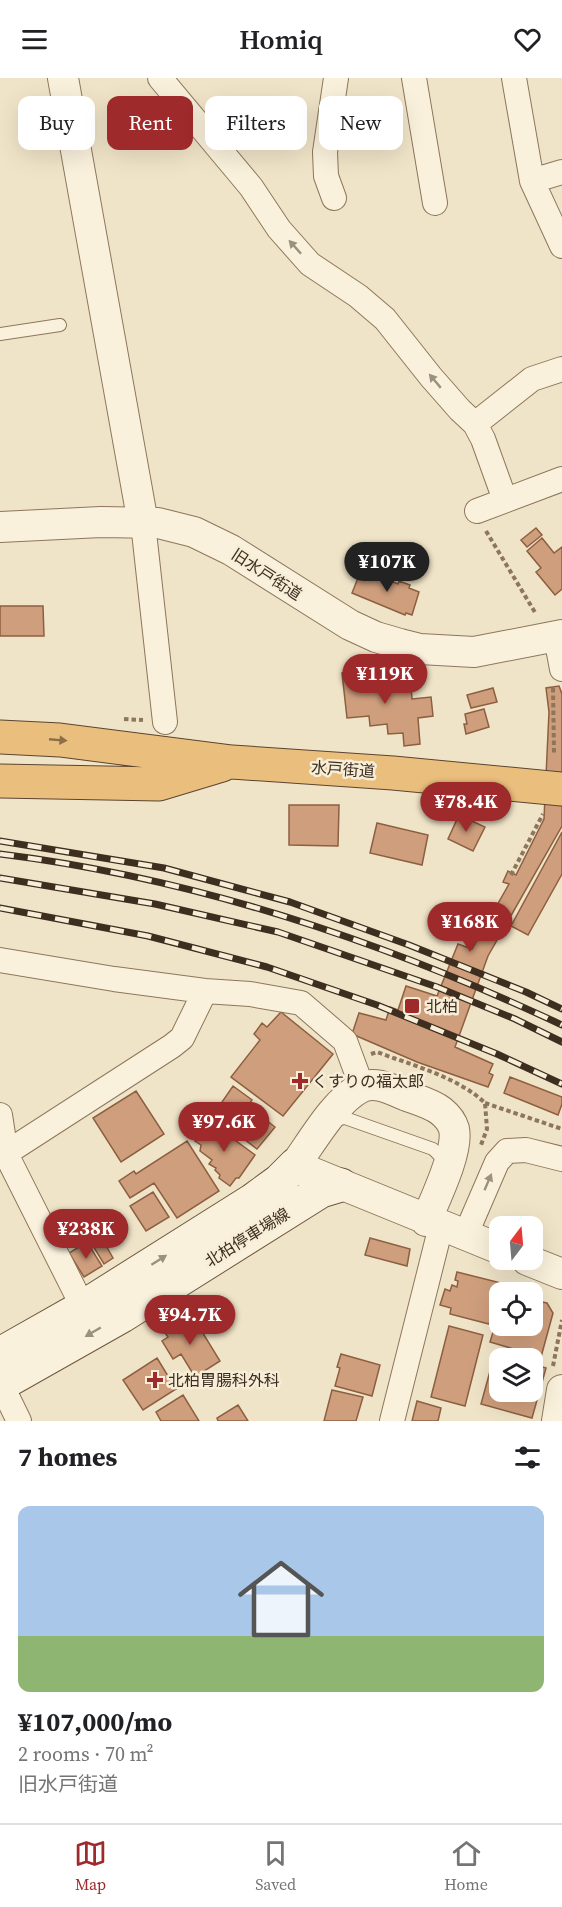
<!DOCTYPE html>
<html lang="en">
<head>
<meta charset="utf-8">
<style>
	:root { --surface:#fff; --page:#f6f6f6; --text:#202124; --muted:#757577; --line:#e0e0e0; --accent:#9e2a2b }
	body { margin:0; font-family:"Source Serif 4","Noto Sans JP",serif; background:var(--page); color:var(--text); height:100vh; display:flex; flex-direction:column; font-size:22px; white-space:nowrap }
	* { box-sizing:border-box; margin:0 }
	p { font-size:20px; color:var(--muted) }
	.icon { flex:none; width:33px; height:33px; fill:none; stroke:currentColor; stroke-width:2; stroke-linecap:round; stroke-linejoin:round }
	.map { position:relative; height:1343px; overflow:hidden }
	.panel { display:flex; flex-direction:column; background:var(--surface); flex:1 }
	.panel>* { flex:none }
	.banner { position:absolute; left:18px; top:18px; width:526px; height:54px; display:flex; gap:12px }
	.needle { width:39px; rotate:16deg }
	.fabs { position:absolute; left:489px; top:1138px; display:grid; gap:12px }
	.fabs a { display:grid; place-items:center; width:54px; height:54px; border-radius:12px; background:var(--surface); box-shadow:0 6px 24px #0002; font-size:30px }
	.price { position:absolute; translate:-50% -51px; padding:0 14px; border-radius:21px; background:var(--accent); color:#fff; font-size:20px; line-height:39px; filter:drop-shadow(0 2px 3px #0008) }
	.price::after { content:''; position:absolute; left:50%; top:36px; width:18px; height:14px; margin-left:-9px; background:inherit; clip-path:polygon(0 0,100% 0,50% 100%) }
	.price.selected { background:#222; color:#fff }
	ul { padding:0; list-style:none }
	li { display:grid; align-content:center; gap:12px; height:318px; padding:0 18px }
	li span { display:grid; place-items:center; height:186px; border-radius:12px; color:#555 }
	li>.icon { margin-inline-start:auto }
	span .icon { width:108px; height:108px; fill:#fffc; stroke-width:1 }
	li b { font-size:26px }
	h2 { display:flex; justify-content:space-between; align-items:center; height:72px; padding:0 18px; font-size:26px }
	.pill { padding:0 21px; border-radius:12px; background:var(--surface); box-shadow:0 6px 24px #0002; font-size:21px; line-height:54px }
	.pill.selected { background:var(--accent); color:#fff }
	header { display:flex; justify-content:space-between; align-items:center; height:78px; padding:0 18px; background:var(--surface); font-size:27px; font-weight:600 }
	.dock { display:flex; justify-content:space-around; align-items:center; height:84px; border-top:2px solid var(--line); background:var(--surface); font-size:16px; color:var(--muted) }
	.dock a { display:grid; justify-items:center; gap:3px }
	.dock .selected { color:var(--accent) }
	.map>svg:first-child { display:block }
	.building { fill:#cf9f7d; stroke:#8d5f41; stroke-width:1.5 }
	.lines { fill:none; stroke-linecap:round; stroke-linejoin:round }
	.service-casing { stroke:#8d765c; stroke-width:14 }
	.minor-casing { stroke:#8d765c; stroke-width:26 }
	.tertiary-casing { stroke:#8d765c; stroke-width:32 }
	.secondary-casing { stroke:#6f573f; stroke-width:35 }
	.trunk-casing { stroke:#5b4430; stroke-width:35 }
	.path { stroke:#8d765c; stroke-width:4; stroke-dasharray:4.5 3; stroke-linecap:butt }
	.service { stroke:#faf1dc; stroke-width:12 }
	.minor { stroke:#faf1dc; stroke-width:24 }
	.tertiary { stroke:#faf1dc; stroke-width:30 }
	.secondary { stroke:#faf1dc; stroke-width:33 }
	.trunk { stroke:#eabe7c; stroke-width:33 }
	.rail-casing { stroke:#3d2e20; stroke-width:7 }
	.rail { stroke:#f7eed8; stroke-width:4.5; stroke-dasharray:14; stroke-linecap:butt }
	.oneway { fill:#9c907e }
	.oneway2 { fill:#8b6f49 }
	.poi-dot { fill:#9e2a2b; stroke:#f7eed8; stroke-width:2 }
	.labels { text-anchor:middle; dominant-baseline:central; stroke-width:5; stroke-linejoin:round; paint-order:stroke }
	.street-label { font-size:16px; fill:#3d2e20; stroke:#f7eed8 }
	.poi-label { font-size:16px; fill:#3d2e20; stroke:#f7eed8; text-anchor:start }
</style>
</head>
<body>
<header><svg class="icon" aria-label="menu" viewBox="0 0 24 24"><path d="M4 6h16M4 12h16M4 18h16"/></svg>Homiq<svg class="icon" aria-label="heart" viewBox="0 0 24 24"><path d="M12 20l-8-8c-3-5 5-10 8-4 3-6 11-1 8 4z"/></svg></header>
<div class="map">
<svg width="562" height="1343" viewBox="0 0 562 1343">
	<rect width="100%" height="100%" fill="#f0e4c8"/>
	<!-- building -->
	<path class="building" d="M536,450L542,457L527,469L521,462Z
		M542,460L554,475L562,469V511L555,517L536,494L541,490L527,473Z
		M373,492L385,497L384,500L398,506L399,503L410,507L409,510L419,514L412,537L406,535L405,537L352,515L360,495L370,498Z
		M0,528H43L44,558H0Z
		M371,592L373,605L388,603L389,611L411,609L412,621L431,619L433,638L418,640L420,666L404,668L403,655L388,656L387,646L370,648L369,638L347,640L342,595Z
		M559,608L562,616V748L488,878L455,969L493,986L489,995L493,997L488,1009L417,984L352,956L359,935L386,942L390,929L398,932L406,908L437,918L458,866L472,871L509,806L503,804L508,793L516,797L544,741L549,634L546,610Z
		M493,610L497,624L471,630L467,617Z
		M484,631L489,649L466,656L464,646H467L465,636Z
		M289,727H339L338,768L289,767Z
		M459,737L485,749L473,773L448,761Z
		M377,745L428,757L422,787L370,775Z
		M562,754V796L528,857L511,848Z
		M281,934L333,976L283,1038L231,999L260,962L254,956L262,945L267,949Z
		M510,999L562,1019V1026L558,1037L504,1015Z
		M233,1008L252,1022L248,1028L275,1049L257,1071L213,1037Z
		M136,1013L164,1056L121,1084L93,1040Z
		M209,1043L255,1077L239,1100H236L230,1108L219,1100L220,1097L215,1092L216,1090L209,1086L212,1082L200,1073L201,1067L195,1063Z
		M187,1063L219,1113L177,1140L154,1105L130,1120L119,1103L134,1093L136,1096Z
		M153,1114L169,1139L146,1153L130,1128Z
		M100,1157L113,1180L104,1186L90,1163Z
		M370,1160L410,1171L407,1188L365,1177Z
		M87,1164L102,1188L84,1199L69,1175Z
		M457,1194L501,1205L489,1246L450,1236L451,1230L440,1227L445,1211L450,1213L452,1207L457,1209L458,1203L455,1202Z
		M532,1222L547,1225L553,1235L541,1279L490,1264L500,1231V1248H532Z
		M188,1237L199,1253L201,1252L220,1283L195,1299L181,1276L173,1281L162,1263L168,1259L163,1252Z
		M449,1248L483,1257L465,1328L431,1319Z
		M495,1275L515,1281H500V1314H532V1286L546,1290L532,1340L481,1326Z
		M341,1276L380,1287L372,1318L335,1308L340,1290L337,1289Z
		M157,1280L176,1311L143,1332L123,1302Z
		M332,1312L363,1319L356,1343H324Z
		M183,1317L199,1343H161L156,1334Z
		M417,1323L441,1330L438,1343H412Z
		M238,1327L248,1343H218L217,1340Z"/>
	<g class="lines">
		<defs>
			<path id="service" d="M0,256L60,247
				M331,1043L345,1040L433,1071L446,1084"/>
			<path id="minor" d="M160,0L251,109L279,151L310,186L358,218L385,241L431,299L460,332L475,346L483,361L505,422
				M414,0L435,125
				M514,0L532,103L562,168
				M532,103L562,94
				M334,120L326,98L325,74L336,0
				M475,346L532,301L562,291
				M477,433L562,401
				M143,445L165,644
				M556,559L562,591
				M0,882L114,901L205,913L250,916L301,925L345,963L362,1009
				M0,1037L6,1076L83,1229
				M0,1079L172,968L182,960L205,913
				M465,1158L497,1084L507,1073L526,1072L562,1081
				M0,1304L19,1343
				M392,1343L441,1148"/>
			<path id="tertiary" d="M63,0L143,445
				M0,449L101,444L158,445L194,454L231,472L350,547L376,559L400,566L420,571L474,574L562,557
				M295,1087C312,1064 334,1024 360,1010C376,1002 392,1012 407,1018C418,1022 432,1026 441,1033C446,1037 452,1044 454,1051C459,1073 435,1121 426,1143
				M288,1094L297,1092L311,1094L500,1171
				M527,1182L562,1196
				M557,1343L562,1312"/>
			<path id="secondary" d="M0,1276L83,1229L253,1122L279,1103L295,1087
				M0,1307L122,1238L321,1113L341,1107"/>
			<path id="trunk" d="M0,659L60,662L232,684L393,695L562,711
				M0,703L159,706L222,687"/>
		</defs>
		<!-- service casing -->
		<use href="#service" class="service-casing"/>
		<!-- minor casing -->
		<use href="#minor" class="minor-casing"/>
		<!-- tertiary casing -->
		<use href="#tertiary" class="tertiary-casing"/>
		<!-- secondary casing -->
		<use href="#secondary" class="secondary-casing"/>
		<!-- trunk casing -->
		<use href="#trunk" class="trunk-casing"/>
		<!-- path -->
		<path class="path" d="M486,453L536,536
			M553,610L554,675
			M124,641L143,642
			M511,797L543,736
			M371,976L377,974C411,987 458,999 485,1025L487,1051L481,1067
			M485,1025L562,1051
			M553,1288L562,1242"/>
		<!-- service -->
		<use href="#service" class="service"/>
		<!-- minor -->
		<use href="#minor" class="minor"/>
		<!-- tertiary -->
		<use href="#tertiary" class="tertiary"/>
		<!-- secondary -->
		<use href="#secondary" class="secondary"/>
		<!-- trunk -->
		<use href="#trunk" class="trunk"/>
		<defs>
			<path id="rail" d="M0,763L164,790L290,824L409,867L526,914L562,931
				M0,776C195,800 385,864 562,947
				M0,800L155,826L278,854L437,909L515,941L562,964
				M0,830L148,858L267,889L377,927L497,976L562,1006"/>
		</defs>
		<!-- rail casing -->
		<use href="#rail" class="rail-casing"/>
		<!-- rail -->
		<use href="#rail" class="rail"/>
	</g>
	<!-- one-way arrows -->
	<defs><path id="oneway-solid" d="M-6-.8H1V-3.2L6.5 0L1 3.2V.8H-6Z" transform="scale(1.5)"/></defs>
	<g class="oneway">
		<use href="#oneway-solid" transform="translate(295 169) rotate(-132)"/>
		<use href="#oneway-solid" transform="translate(435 303) rotate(-130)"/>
		<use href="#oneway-solid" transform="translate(488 1104) rotate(-67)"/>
		<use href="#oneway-solid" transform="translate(159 1182) rotate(-32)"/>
		<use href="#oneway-solid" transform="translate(93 1254) rotate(150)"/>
	</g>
	<use class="oneway2" href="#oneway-solid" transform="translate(58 662) rotate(5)"/>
	<!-- markers -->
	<g class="poi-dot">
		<rect x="404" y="920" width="16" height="16" rx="3"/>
		<path d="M297 994h6v6h6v6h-6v6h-6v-6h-6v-6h6z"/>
		<path d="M152 1293h6v6h6v6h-6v6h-6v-6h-6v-6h6z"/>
	</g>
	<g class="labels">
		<!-- street labels -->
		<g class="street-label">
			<text transform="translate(267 496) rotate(33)">旧水戸街道</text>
			<text transform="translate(343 691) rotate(4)">水戸街道</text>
			<text transform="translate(247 1159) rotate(-32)">北柏停車場線</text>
		</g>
		<!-- poi labels -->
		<g class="poi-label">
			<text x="426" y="928">北柏</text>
			<text x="312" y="1003">くすりの福太郎</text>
			<text x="168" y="1302">北柏胃腸科外科</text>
		</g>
	</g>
</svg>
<div class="fabs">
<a><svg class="needle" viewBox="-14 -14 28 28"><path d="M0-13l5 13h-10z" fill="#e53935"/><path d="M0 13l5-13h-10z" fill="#757577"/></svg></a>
<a><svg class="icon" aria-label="locate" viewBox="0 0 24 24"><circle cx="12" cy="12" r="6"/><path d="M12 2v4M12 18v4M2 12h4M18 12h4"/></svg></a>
<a><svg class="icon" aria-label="layers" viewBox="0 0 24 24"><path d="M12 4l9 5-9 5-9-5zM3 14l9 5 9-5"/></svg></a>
</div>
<b class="price selected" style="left:387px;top:515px">¥107K</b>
<b class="price" style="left:385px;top:627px">¥119K</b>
<b class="price" style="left:466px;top:755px">¥78.4K</b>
<b class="price" style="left:470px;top:875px">¥168K</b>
<b class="price" style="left:224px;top:1075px">¥97.6K</b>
<b class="price" style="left:86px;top:1182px">¥238K</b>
<b class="price" style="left:190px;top:1268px">¥94.7K</b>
<div class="banner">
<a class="pill">Buy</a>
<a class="pill selected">Rent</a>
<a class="pill">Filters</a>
<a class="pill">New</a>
</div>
</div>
<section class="panel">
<h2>7 homes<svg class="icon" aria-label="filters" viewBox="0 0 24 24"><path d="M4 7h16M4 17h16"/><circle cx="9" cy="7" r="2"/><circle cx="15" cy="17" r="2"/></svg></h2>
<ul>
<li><span style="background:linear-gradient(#a9c7e8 70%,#8fb573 0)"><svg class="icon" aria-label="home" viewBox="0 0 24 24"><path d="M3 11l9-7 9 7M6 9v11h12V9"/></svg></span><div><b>¥107,000/mo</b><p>2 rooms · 70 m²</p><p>旧水戸街道</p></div></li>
</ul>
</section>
<nav class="dock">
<a class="selected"><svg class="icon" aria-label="map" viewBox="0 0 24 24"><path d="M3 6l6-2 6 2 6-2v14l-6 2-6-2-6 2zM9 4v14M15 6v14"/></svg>Map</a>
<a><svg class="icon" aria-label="saved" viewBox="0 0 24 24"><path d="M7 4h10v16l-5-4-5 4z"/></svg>Saved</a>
<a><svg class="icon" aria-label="home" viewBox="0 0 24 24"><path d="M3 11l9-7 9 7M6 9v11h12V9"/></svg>Home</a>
</nav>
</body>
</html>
